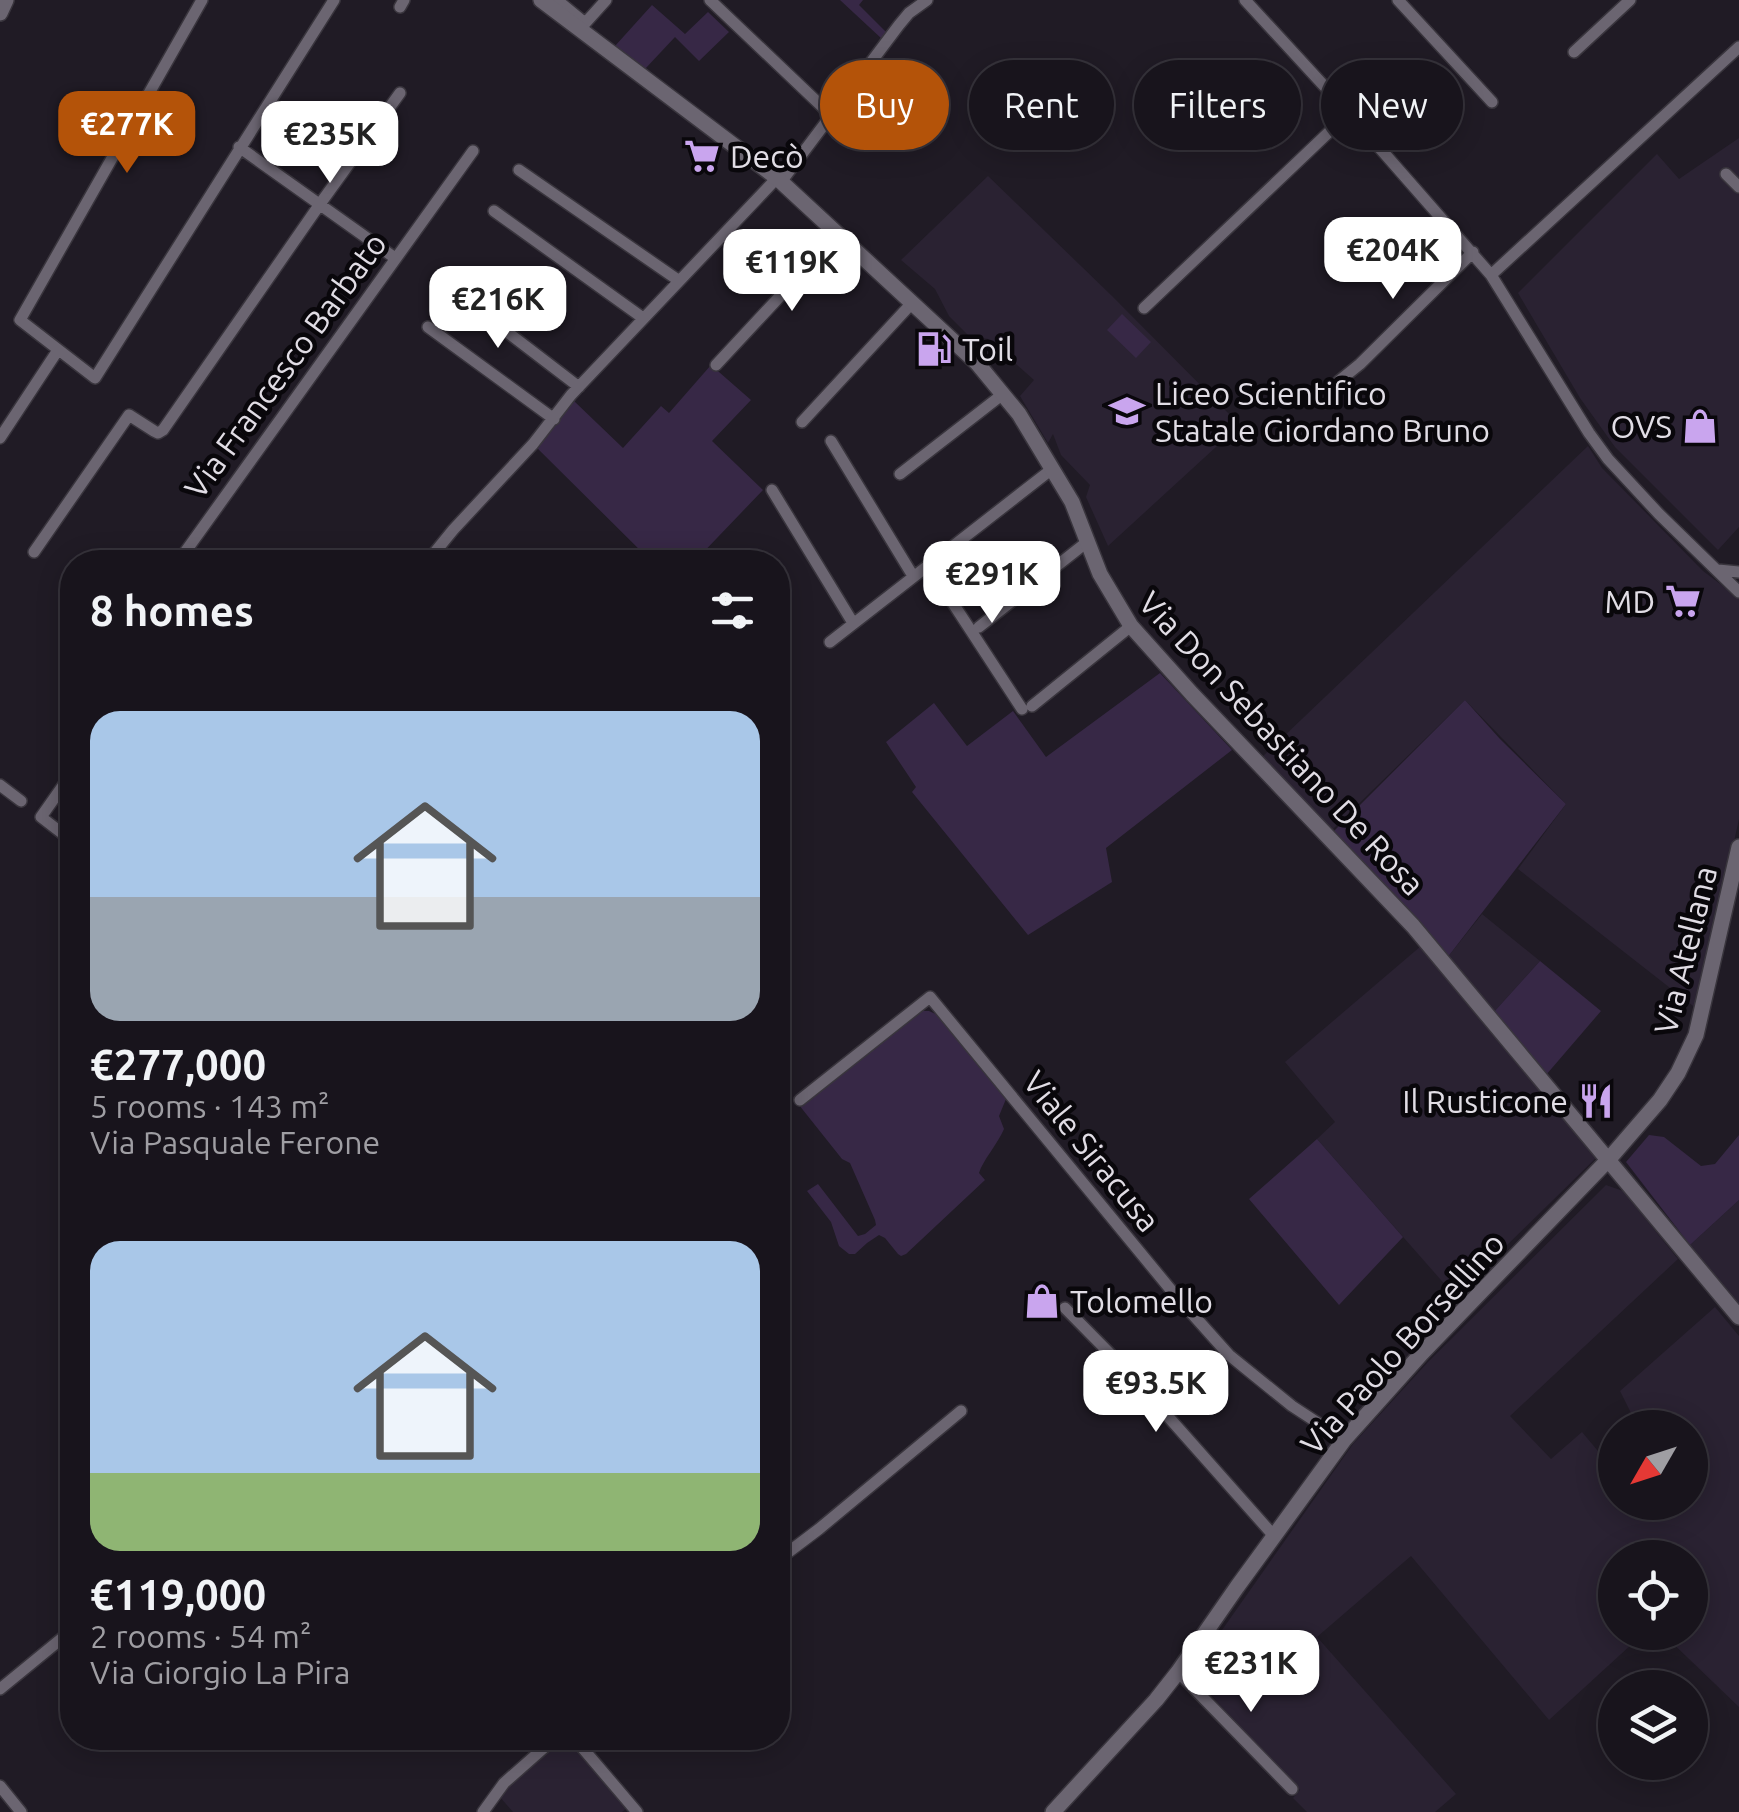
<!DOCTYPE html>
<html lang="en">
<head>
<meta charset="utf-8">
<style>
	:root { --surface:#18141c; --page:#252129; --text:#f1f3f6; --muted:#9f9ea3; --line:#36333b; --accent:#b45309 }
	body { margin:0; font-family:Ubuntu,sans-serif; background:var(--page); color:var(--text); height:100vh; display:flex; flex-direction:column; font-size:38px; white-space:nowrap }
	* { box-sizing:border-box; margin:0 }
	p { font-size:32px; color:var(--muted) }
	.icon { flex:none; width:55px; height:55px; fill:none; stroke:currentColor; stroke-width:2; stroke-linecap:round; stroke-linejoin:round }
	.map { position:relative; flex:1; overflow:hidden }
	.sheet { position:absolute; left:60px; top:550px; width:730px; height:1200px; display:flex; flex-direction:column; background:var(--surface); border-radius:40px; box-shadow:0 5px 25px #0003,0 0 0 2px var(--line) }
	.sheet>* { flex:none }
	.guide { position:absolute; left:820px; top:60px; width:768px; height:90px; display:flex; gap:20px }
	.needle { width:65px; rotate:231deg }
	.controls { position:absolute; left:1598px; top:1410px; display:grid; gap:20px }
	.controls a { display:grid; place-items:center; width:110px; height:110px; border-radius:50%; background:var(--surface); box-shadow:0 5px 25px #0003,0 0 0 2px var(--line); font-size:50px }
	.price { position:absolute; translate:-50% -85px; padding:0 22px; border-radius:20px; background:#fff; color:#222; font-size:32px; line-height:65px; filter:drop-shadow(0 2px 5px #0008) }
	.price::after { content:''; position:absolute; left:50%; top:60px; width:30px; height:22px; margin-left:-15px; background:inherit; clip-path:polygon(0 0,100% 0,50% 100%) }
	.price.on { background:var(--accent); color:#fff }
	ul { padding:0; list-style:none }
	li { display:grid; align-content:center; gap:20px; height:530px; padding:0 30px }
	li span { display:grid; place-items:center; height:310px; border-radius:30px; color:#555 }
	li>.icon { margin-inline-start:auto }
	span .icon { width:180px; height:180px; fill:#fffc; stroke-width:1 }
	li b { font-size:42px }
	h2 { display:flex; justify-content:space-between; align-items:center; height:120px; padding:0 30px; font-size:42px }
	.tag { padding:0 35px; border-radius:45px; background:var(--surface); box-shadow:0 5px 25px #0003,0 0 0 2px var(--line); font-size:35px; line-height:90px }
	.tag.on { background:var(--accent); color:#fff }
	.map>svg:first-child { display:block }
	.built { fill:#2a2232 }
	.green { fill:#372846 }
	.lines { fill:none; stroke-linecap:round; stroke-linejoin:round }
	.street-casing { stroke:#39353d; stroke-width:14 }
	.secondary-casing { stroke:#39353d; stroke-width:18 }
	.street { stroke:#6b6571; stroke-width:11 }
	.secondary { stroke:#6b6571; stroke-width:15 }
	.labels { text-anchor:middle; dominant-baseline:central; stroke-width:9; stroke-linejoin:round; paint-order:stroke }
	.poi-label { font-size:32px; fill:#e1dde5; stroke:#09070b; text-anchor:start }
	.street-label { font-size:32px; fill:#e1dde5; stroke:#09070b }
</style>
</head>
<body>
<div class="map">
<svg width="1739" height="1812" viewBox="0 0 1739 1812">
	<rect width="100%" height="100%" fill="#201b25"/>
	<!-- built -->
	<path class="built" d="M1739,138V527L1718,550L1615,447L1580,398L1518,293L1657,154L1679,179Z
		M988,176L1112,296L1240,425L1108,546L1086,497L1090,485L1061,455L1053,434L1048,443L1020,396L1034,380L988,339L968,335L949,316L935,289L901,260Z
		M1588,446L1602,468L1703,571L1739,598V819L1697,1009L1518,869L1566,804L1465,700L1333,829L1261,758Z
		M1482,914L1540,961L1493,1013L1447,958Z
		M1421,946L1599,1155L1455,1296L1317,1139L1335,1122L1285,1062Z
		M1606,1185L1623,1191L1678,1259L1510,1416L1551,1459L1582,1432L1603,1457L1615,1446V1502H1690V1428L1631,1427L1632,1415L1620,1391L1715,1307L1739,1336V1707L1662,1633L1690,1632V1558H1615V1632L1644,1633L1549,1720L1411,1556L1317,1637L1456,1794L1435,1812H1307L1293,1798L1300,1790L1191,1674L1353,1444L1428,1362Z
		M1739,1200V1305L1690,1245Z
		M559,1738L568,1739L627,1808L622,1812H513L498,1795Z"/>
	<!-- green -->
	<path class="green" d="M840,0H863L859,5L887,33L882,39Z
		M652,5L685,34L708,12L729,32L699,61L675,37L645,69L615,46Z
		M1122,314L1151,342L1136,358L1107,330Z
		M711,365L751,400L712,441L763,490L694,562H652L534,445L574,401L623,448L661,406L669,413Z
		M1160,673L1232,750L1106,848L1112,882L1028,935L912,792L916,787L886,742L934,703L967,746L1013,711L1046,757Z
		M1465,700L1500,739L1566,804L1447,958L1332,833Z
		M1540,961L1601,1011L1546,1075L1493,1013Z
		M918,1011H929L942,1017L1006,1099L999,1116L1004,1129C997,1145 983,1160 979,1173L985,1180L906,1254L901,1256L898,1254L885,1238L879,1235L867,1243L855,1254H849L839,1246L831,1222L807,1191L818,1184L858,1236L865,1234L876,1225L875,1220L850,1163L842,1159L799,1105Z
		M1649,1135L1664,1137L1701,1166L1715,1164L1739,1135V1200L1690,1245L1626,1162Z
		M1317,1139L1403,1237L1339,1305L1249,1199Z"/>
	<g class="lines">
		<defs>
			<path id="street" d="M202,0L20,320L95,378L334,0
				M557,0L585,23
				M710,0L832,116
				M1245,0L1349,113L1491,275L1589,433L1608,459L1659,514L1739,592
				M1398,0L1492,102
				M400,7L404,0
				M579,30L606,0
				M1574,52L1630,0
				M239,147L395,258
				M519,170L678,280
				M1726,174L1739,187
				M781,182L899,25L909,13L927,0
				M494,211L643,318
				M1491,275L1739,47
				M442,282L579,387
				M1144,308L1349,113
				M428,327L554,419
				M716,365L837,235
				M1339,381L1360,364L1473,252
				M802,422L912,303
				M0,438L58,350
				M831,441L913,576
				M900,474L1003,394
				M772,490L853,623
				M34,552L129,415L154,431L158,433L163,430L320,204L400,93
				M178,562L473,151
				M427,562L453,530L533,444L571,395L777,178
				M928,565L1022,709
				M1718,570L1739,572
				M979,627L1087,542
				M830,642L1052,469
				M1032,706L1131,626
				M72,773L41,817L72,841
				M0,785L21,801
				M800,1100L930,997L1171,1290L1229,1355L1292,1406L1344,1440
				M1065,1308L1133,1377L1274,1536
				M778,1560L819,1529L961,1411
				M1178,1672L1292,1789
				M0,1689L72,1630
				M574,1738L637,1812
				M0,1786L21,1812
				M483,1812L504,1783L555,1738"/>
			<path id="secondary" d="M541,0L777,178L977,363L1019,414L1072,502L1100,574L1131,626L1192,694L1413,926L1739,1317
				M0,13L6,0
				M1053,1812L1156,1700L1178,1672L1237,1587L1344,1440L1422,1353L1609,1159L1660,1100L1678,1073L1696,1035L1739,847"/>
		</defs>
		<!-- street casing -->
		<use href="#street" class="street-casing"/>
		<!-- secondary casing -->
		<use href="#secondary" class="secondary-casing"/>
		<!-- street -->
		<use href="#street" class="street"/>
		<!-- secondary -->
		<use href="#secondary" class="secondary"/>
	</g>
	<!-- icons -->
	<defs>
		<symbol id="supermarket-bare" viewBox="-9 -9 18 18"><path d="M-6-5.5h2.5l.6 2H6L4.5 2H-2.5L-4.4-4H-6ZM-1.5 3.2a1.3 1.3 0 1 0 .1 0ZM3 3.2a1.3 1.3 0 1 0 .1 0Z" fill="#c9a5ee" stroke="#09070b" stroke-width="2.5" paint-order="stroke"/></symbol>
		<symbol id="fuel-bare" viewBox="-9 -9 18 18"><path d="M-5.5-6h7V0h2V4h1.3V-2.5L3-4.5l.8-.8L6-3V5H2.5V1h-1V6h-7ZM-4.2-4.7v3.2H.2V-4.7Z" fill="#c9a5ee" stroke="#09070b" stroke-width="2.5" paint-order="stroke"/></symbol>
		<symbol id="school-bare" viewBox="-9 -9 18 18"><path d="M0-5L7-2L0 1L-7-2ZM-4 1L0 2.5L4 1V4Q0 6-4 4Z" fill="#c9a5ee" stroke="#09070b" stroke-width="2.5" paint-order="stroke"/></symbol>
		<symbol id="shop-bare" viewBox="-9 -9 18 18"><path d="M-5-2.5h2.3a2.7 3.5 0 0 1 5.4 0H5L5.5 6h-11ZM-1.5-2.5h3a1.5 2.3 0 0 0-3 0Z" fill="#c9a5ee" stroke="#09070b" stroke-width="2.5" paint-order="stroke"/></symbol>
		<symbol id="restaurant-bare" viewBox="-9 -9 18 18"><path d="M-5-6h1v4h1v-4h1v4h1v-4h1v5L-1.5 .5V6h-2V.5L-5-1ZM5-6V6H3V1.5H1.5Q1.5-4 5-6Z" fill="#c9a5ee" stroke="#09070b" stroke-width="2.5" paint-order="stroke"/></symbol>
	</defs>
	<g fill-rule="evenodd">
		<use href="#supermarket-bare" x="677" y="131" width="50" height="50"/>
		<use href="#fuel-bare" x="909" y="324" width="50" height="50"/>
		<use href="#school-bare" x="1102" y="386" width="50" height="50"/>
		<use href="#shop-bare" x="1675" y="401" width="50" height="50"/>
		<use href="#supermarket-bare" x="1658" y="576" width="50" height="50"/>
		<use href="#restaurant-bare" x="1571" y="1076" width="50" height="50"/>
		<use href="#shop-bare" x="1017" y="1276" width="50" height="50"/>
	</g>
	<g class="labels">
		<!-- poi labels -->
		<g class="poi-label">
			<text x="730" y="156">Decò</text>
			<text x="962" y="349">Toil</text>
			<text x="1155" y="393">Liceo Scientifico<tspan x="1155" dy="37">Statale Giordano Bruno</tspan></text>
			<text x="1672" y="426" text-anchor="end">OVS</text>
			<text x="1655" y="601" text-anchor="end">MD</text>
			<text x="1568" y="1101" text-anchor="end">Il Rusticone</text>
			<text x="1070" y="1301">Tolomello</text>
		</g>
		<!-- street labels -->
		<g class="street-label">
			<text transform="translate(285 365) rotate(-54)">Via Francesco Barbato</text>
			<text transform="translate(1282 743) rotate(47)">Via Don Sebastiano De Rosa</text>
			<text transform="translate(1685 950) rotate(-76)">Via Atellana</text>
			<text transform="translate(1092 1151) rotate(51)">Viale Siracusa</text>
			<text transform="translate(1402 1343) rotate(-48)">Via Paolo Borsellino</text>
		</g>
	</g>
</svg>
<div class="controls">
<a><svg class="needle" viewBox="-14 -14 28 28"><path d="M0-13l5 13h-10z" fill="#e53935"/><path d="M0 13l5-13h-10z" fill="#9f9ea3"/></svg></a>
<a><svg class="icon" aria-label="locate" viewBox="0 0 24 24"><circle cx="12" cy="12" r="6"/><path d="M12 2v4M12 18v4M2 12h4M18 12h4"/></svg></a>
<a><svg class="icon" aria-label="layers" viewBox="0 0 24 24"><path d="M12 4l9 5-9 5-9-5zM3 14l9 5 9-5"/></svg></a>
</div>
<b class="price on" style="left:127px;top:176px">€277K</b>
<b class="price" style="left:330px;top:186px">€235K</b>
<b class="price" style="left:1393px;top:302px">€204K</b>
<b class="price" style="left:792px;top:314px">€119K</b>
<b class="price" style="left:498px;top:351px">€216K</b>
<b class="price" style="left:992px;top:626px">€291K</b>
<b class="price" style="left:1156px;top:1435px">€93.5K</b>
<b class="price" style="left:1251px;top:1715px">€231K</b>
<div class="guide">
<a class="tag on">Buy</a>
<a class="tag">Rent</a>
<a class="tag">Filters</a>
<a class="tag">New</a>
</div>
<section class="sheet">
<h2>8 homes<svg class="icon" aria-label="filters" viewBox="0 0 24 24"><path d="M4 7h16M4 17h16"/><circle cx="9" cy="7" r="2"/><circle cx="15" cy="17" r="2"/></svg></h2>
<ul>
<li><span style="background:linear-gradient(#a9c7e8 60%,#9aa5b1 0)"><svg class="icon" aria-label="home" viewBox="0 0 24 24"><path d="M3 11l9-7 9 7M6 9v11h12V9"/></svg></span><div><b>€277,000</b><p>5 rooms · 143 m²</p><p>Via Pasquale Ferone</p></div></li>
<li><span style="background:linear-gradient(#a9c7e8 75%,#8fb573 0)"><svg class="icon" aria-label="home" viewBox="0 0 24 24"><path d="M3 11l9-7 9 7M6 9v11h12V9"/></svg></span><div><b>€119,000</b><p>2 rooms · 54 m²</p><p>Via Giorgio La Pira</p></div></li>
</ul>
</section>
</div>
</body>
</html>
